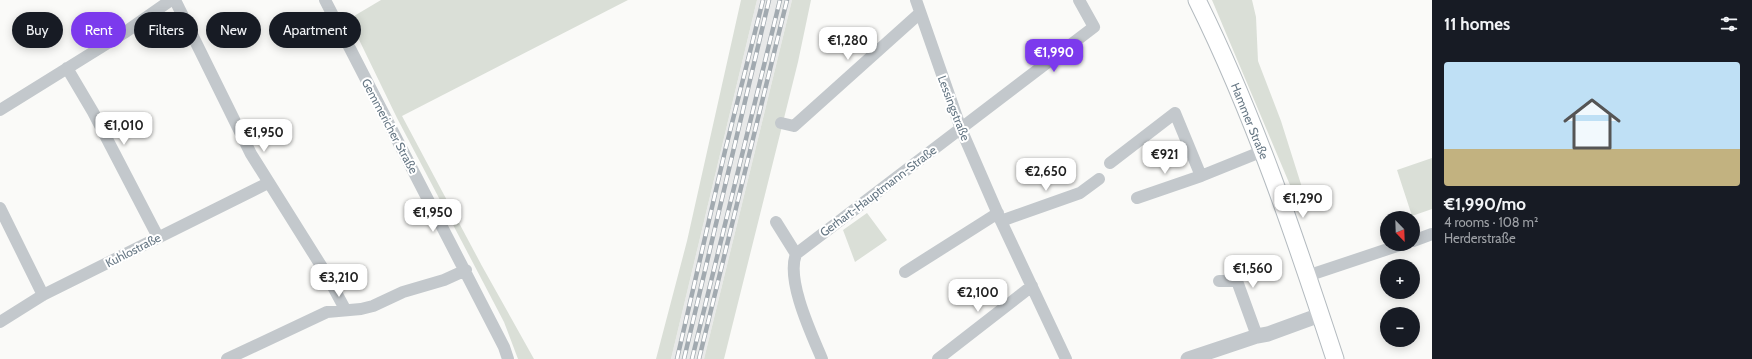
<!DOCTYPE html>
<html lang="en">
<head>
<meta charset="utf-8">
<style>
	:root { --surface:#171b24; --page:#242831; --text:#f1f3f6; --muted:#9ea1a6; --line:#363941; --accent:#7c3aed }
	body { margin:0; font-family:Cabin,sans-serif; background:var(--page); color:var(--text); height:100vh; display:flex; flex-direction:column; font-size:15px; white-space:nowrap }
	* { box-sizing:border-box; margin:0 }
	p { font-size:13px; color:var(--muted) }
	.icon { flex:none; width:22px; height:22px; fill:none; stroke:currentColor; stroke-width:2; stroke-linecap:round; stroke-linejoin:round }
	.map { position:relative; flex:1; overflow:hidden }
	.drawer { display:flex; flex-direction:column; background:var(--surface); width:320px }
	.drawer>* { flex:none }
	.top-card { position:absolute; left:12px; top:12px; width:380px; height:36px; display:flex; gap:8px }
	.needle { width:26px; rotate:157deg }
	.controls { position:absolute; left:1380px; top:211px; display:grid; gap:8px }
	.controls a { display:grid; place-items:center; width:40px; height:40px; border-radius:50%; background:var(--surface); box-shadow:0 2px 10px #0003; font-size:20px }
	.price { position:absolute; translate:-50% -34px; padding:0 9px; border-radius:8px; background:#fff; color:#222; font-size:13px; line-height:26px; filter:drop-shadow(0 1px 2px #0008) }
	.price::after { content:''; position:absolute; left:50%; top:24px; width:12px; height:9px; margin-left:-6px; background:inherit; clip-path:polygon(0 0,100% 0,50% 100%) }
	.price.active { background:var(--accent); color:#fff }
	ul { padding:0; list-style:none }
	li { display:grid; align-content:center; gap:8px; height:212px; padding:0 12px }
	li+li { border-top:1px solid var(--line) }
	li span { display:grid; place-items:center; height:124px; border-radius:4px; color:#555 }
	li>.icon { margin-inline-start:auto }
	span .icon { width:72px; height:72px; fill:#fffc; stroke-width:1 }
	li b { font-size:17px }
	h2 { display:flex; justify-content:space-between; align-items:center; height:48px; padding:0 12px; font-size:17px }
	.pill { padding:0 14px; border-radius:18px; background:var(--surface); box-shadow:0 2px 10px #0003; font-size:14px; line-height:36px }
	.pill.active { background:var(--accent); color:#fff }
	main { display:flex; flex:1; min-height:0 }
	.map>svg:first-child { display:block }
	.built { fill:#e8e9e9 }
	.green { fill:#dadfd7 }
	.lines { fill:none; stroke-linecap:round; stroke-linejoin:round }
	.secondary-casing { stroke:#b3babf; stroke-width:19 }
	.minor { stroke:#c3c8cc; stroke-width:12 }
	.tertiary { stroke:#c3c8cc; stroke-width:15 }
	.secondary { stroke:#fff; stroke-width:17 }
	.rail-casing { stroke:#a2aab0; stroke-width:4.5 }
	.rail { stroke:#fff; stroke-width:3; stroke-dasharray:9; stroke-linecap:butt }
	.labels { text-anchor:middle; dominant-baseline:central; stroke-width:4; stroke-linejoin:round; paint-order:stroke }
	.street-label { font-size:12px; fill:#657683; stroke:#fff }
</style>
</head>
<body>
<main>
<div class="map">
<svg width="1432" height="359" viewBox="0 0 1432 359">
	<rect width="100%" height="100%" fill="#fafaf8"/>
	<!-- built -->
	<path class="built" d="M757,0H792L704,359H671Z"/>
	<!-- green -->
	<path class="green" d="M381,0H628L402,116L482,266L534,359H518L504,322L397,118L349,19Z
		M741,0H757L671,359H656L687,241Z
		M792,0H811L798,62L724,359H704Z
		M1212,0H1252L1256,17L1258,61L1281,121L1306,200L1298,204Z
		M1432,158V209L1412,216L1397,170Z
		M867,213L887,240L855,262L843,230Z"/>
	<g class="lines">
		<defs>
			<path id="secondary" d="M1197,0C1254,115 1295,237 1335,359"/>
		</defs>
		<!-- secondary casing -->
		<use href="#secondary" class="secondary-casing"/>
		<!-- minor -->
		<path class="minor" d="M175,0L251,154L325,272L345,309
			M325,0L504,347L508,359
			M916,0L961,129L1001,221L1066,359
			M67,68L93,112L158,237
			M0,110L124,33L171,0
			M781,123L794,126L920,13
			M1110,163L1175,113L1201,176L1263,151
			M1137,198L1201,176
			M0,208L43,295
			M1001,221L1080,193L1099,179
			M776,222L796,254
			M1413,241L1432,234
			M905,272L998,213
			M1307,276L1403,244
			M1219,281H1237L1257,336
			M0,322L43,295L268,183
			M227,359L327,312L361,309L373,306L403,292L444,280L466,270
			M822,359C811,333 786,280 796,254L1094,27L1079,0
			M938,359L1032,286"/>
		<!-- tertiary -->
		<path class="tertiary" d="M1188,359L1257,336L1268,334L1320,315"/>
		<!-- secondary -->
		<use href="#secondary" class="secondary"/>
		<defs>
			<path id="rail" d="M677,359L725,151L763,0
				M684,359L769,0
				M692,359L780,0
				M699,359L787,0"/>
		</defs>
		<!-- rail casing -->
		<use href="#rail" class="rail-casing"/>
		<!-- rail -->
		<use href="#rail" class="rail"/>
	</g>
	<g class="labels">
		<!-- street labels -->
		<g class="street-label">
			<text transform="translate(954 108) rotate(69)">Lessingstraße</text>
			<text transform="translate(1250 121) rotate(68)">Hammer Straße</text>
			<text transform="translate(390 126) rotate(62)">Gemmericher Straße</text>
			<text transform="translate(878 191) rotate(-37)">Gerhart-Hauptmann-Straße</text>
			<text transform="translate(133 250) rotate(-27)">Kuhlostraße</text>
		</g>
	</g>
</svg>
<div class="controls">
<a><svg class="needle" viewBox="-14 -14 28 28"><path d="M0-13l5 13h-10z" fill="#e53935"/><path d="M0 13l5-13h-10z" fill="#9ea1a6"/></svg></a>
<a>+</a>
<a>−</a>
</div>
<b class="price" style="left:848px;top:61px">€1,280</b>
<b class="price active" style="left:1054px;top:73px">€1,990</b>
<b class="price" style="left:124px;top:146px">€1,010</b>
<b class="price" style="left:264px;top:153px">€1,950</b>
<b class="price" style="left:1165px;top:175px">€921</b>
<b class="price" style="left:1046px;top:192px">€2,650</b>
<b class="price" style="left:1303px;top:219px">€1,290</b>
<b class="price" style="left:433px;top:233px">€1,950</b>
<b class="price" style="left:1253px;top:289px">€1,560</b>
<b class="price" style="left:339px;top:298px">€3,210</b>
<b class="price" style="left:978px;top:313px">€2,100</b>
<div class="top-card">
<a class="pill">Buy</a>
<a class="pill active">Rent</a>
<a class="pill">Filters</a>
<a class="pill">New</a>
<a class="pill">Apartment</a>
</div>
</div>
<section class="drawer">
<h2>11 homes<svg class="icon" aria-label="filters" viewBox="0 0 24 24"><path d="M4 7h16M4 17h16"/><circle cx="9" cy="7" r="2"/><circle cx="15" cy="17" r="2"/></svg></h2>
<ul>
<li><span style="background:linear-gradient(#bfe0f5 70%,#c2b280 0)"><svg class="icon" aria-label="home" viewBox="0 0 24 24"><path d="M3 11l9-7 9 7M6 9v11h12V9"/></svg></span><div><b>€1,990/mo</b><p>4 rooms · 108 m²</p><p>Herderstraße</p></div></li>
</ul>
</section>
</main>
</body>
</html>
